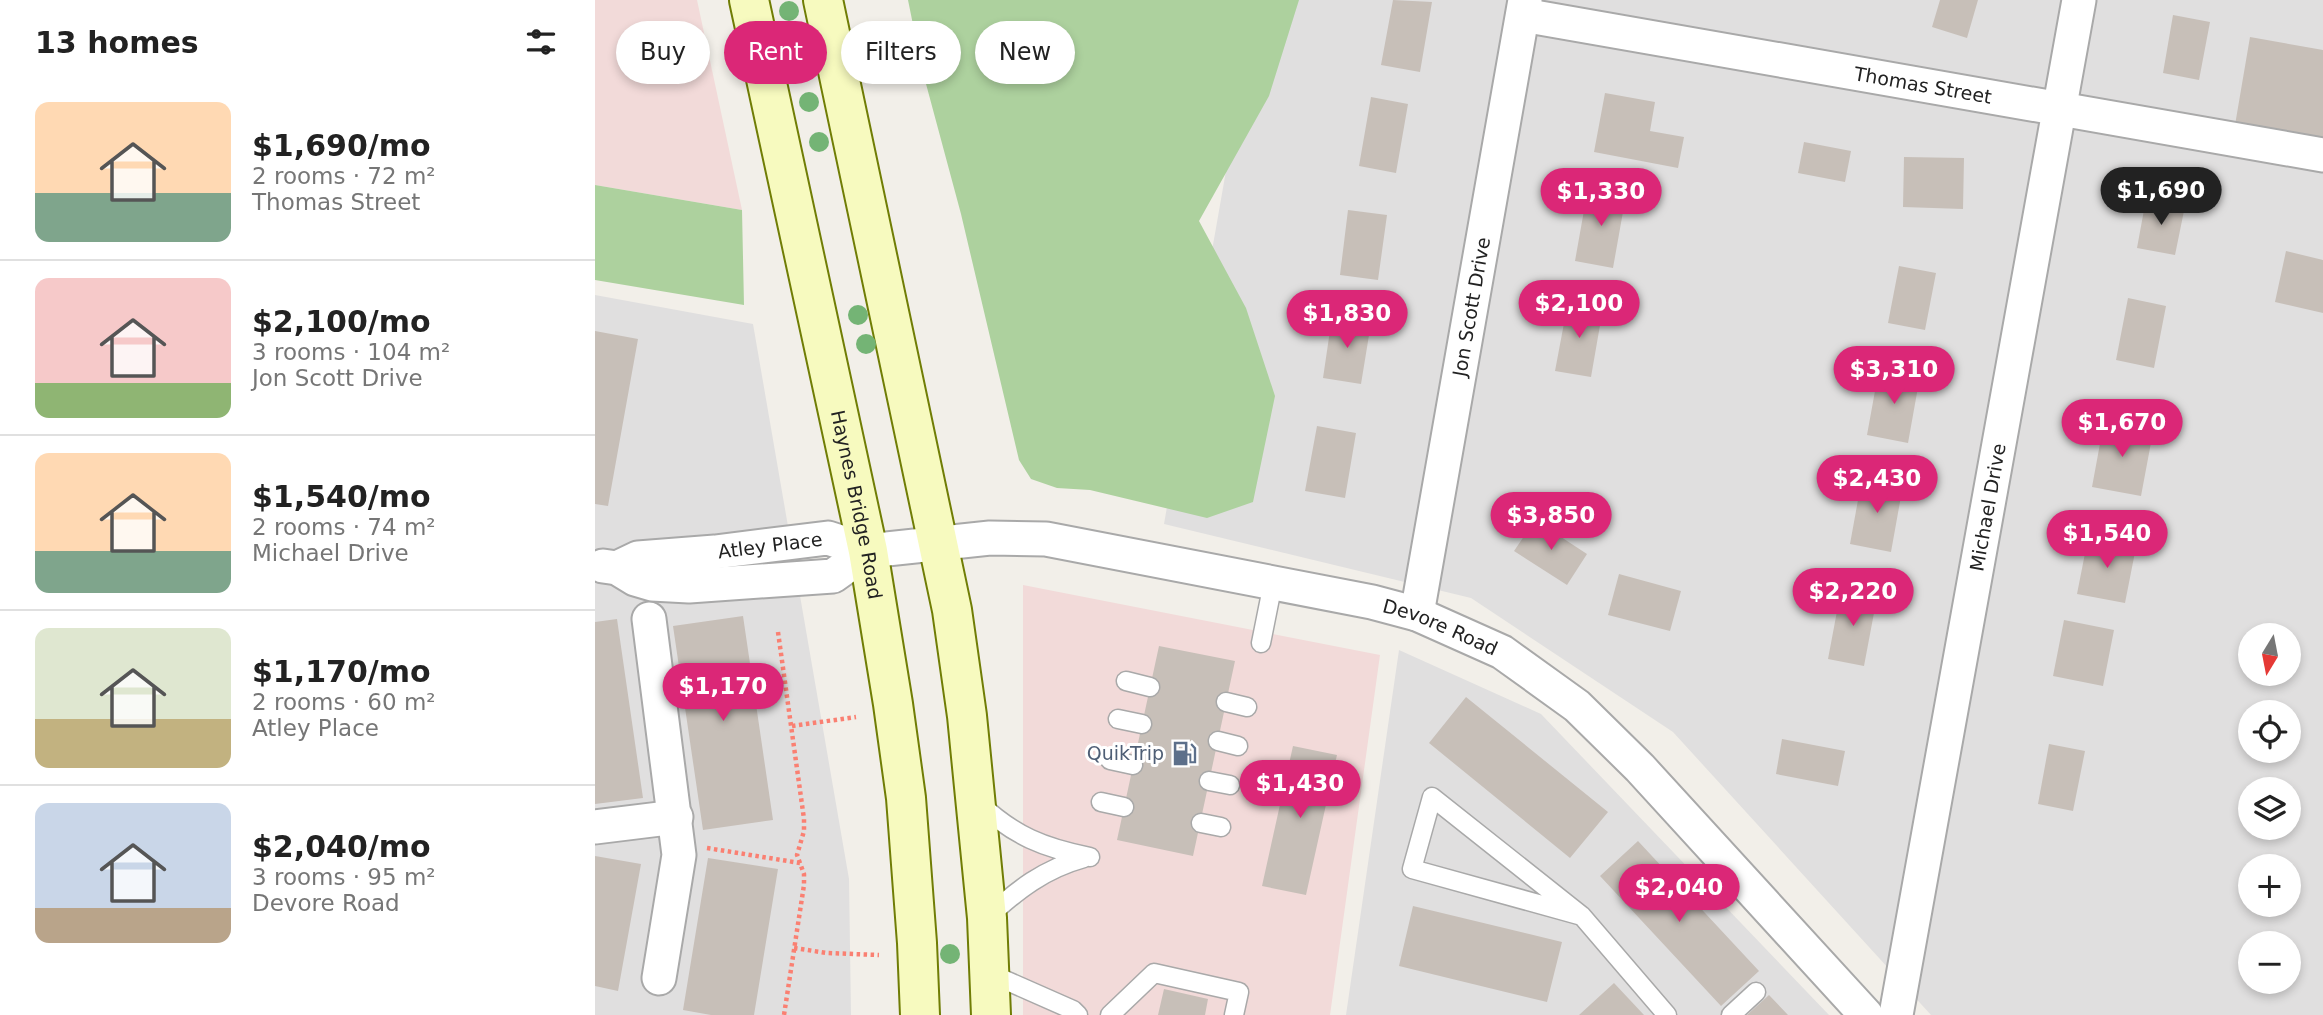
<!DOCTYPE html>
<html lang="en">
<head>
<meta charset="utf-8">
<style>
	:root { --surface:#fff; --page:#f2f2f2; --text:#222; --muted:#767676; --line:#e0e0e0; --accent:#db2777 }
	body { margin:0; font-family:"DejaVu Sans",sans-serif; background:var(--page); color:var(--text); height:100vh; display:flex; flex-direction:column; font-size:26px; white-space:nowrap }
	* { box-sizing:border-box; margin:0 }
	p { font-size:23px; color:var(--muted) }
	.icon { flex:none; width:38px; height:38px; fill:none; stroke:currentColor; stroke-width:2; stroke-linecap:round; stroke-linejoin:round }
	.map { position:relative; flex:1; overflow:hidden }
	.side { display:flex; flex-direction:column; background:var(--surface); width:595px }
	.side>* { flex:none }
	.guide { position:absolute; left:21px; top:21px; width:665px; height:63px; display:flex; gap:14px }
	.needle { width:46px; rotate:190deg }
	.fabs { position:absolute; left:1643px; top:623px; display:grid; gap:14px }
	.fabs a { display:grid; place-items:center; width:63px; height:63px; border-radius:50%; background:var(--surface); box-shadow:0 4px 10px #0003; font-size:35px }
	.price { position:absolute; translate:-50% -60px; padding:0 16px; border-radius:24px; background:var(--accent); color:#fff; font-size:23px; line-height:46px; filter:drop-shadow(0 2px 4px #0008) }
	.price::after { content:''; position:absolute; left:50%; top:42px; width:21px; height:16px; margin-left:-10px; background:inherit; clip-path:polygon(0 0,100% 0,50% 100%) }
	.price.on { background:#222; color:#fff }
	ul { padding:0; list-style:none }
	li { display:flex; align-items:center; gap:21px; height:175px; padding:0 35px }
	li+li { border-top:2px solid var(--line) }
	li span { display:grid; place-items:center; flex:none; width:196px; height:140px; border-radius:14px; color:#555 }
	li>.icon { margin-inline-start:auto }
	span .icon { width:84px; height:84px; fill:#fffc; stroke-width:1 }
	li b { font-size:30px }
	h2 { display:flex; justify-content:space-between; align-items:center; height:84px; padding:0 35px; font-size:30px }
	.chip { padding:0 24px; border-radius:32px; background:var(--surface); box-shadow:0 4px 10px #0003; font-size:24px; line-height:63px }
	.chip.on { background:var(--accent); color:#fff }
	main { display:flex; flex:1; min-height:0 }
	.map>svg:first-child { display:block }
	.residential { fill:#e0dfdf; fill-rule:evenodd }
	.commercial { fill:#f2dad9 }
	.forest { fill:#add19e }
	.building { fill:#c7bfb8 }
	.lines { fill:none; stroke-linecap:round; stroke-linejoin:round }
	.service-casing { stroke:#a9a9a9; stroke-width:21 }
	.minor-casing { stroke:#a9a9a9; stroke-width:37 }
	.secondary-casing { stroke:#707d05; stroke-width:42 }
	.path { stroke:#fa8072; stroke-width:4.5; stroke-dasharray:3.5 3.5; stroke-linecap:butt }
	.service { stroke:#fff; stroke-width:18 }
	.minor { stroke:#fff; stroke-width:33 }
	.secondary { stroke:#f7fabf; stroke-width:38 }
	.tree { fill:#74b475 }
	.labels { text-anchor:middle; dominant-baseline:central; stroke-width:6; stroke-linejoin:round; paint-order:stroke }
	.street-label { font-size:19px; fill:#222; stroke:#fff }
	.service-label { font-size:19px; fill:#4e5e75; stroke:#fff; text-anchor:end }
</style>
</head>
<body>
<main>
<section class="side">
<h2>13 homes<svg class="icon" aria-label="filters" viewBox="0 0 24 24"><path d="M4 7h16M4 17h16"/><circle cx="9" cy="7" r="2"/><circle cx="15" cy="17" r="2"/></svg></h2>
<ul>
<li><span style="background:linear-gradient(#ffd9b3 65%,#7fa58c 0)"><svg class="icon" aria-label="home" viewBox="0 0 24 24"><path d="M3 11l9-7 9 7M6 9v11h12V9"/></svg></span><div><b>$1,690/mo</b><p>2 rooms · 72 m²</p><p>Thomas Street</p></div></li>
<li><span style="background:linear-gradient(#f6c9c9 75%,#8fb573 0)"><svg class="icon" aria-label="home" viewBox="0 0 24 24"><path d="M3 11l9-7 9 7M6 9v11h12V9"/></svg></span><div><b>$2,100/mo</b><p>3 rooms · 104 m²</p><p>Jon Scott Drive</p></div></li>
<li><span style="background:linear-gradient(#ffd9b3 70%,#7fa58c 0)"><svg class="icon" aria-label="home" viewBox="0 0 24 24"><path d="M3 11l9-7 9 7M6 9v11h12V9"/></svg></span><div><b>$1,540/mo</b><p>2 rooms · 74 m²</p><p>Michael Drive</p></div></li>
<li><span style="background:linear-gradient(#dfe7d0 65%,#c2b280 0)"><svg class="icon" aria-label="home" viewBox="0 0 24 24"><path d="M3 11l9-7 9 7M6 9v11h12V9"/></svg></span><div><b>$1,170/mo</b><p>2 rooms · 60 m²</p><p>Atley Place</p></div></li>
<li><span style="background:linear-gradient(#c9d6e8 75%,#b9a48a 0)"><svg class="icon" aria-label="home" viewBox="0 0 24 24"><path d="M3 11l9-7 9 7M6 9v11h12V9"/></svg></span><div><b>$2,040/mo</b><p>3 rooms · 95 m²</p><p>Devore Road</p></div></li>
</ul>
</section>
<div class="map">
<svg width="1728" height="1015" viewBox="0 0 1728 1015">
	<rect width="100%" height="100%" fill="#f2efe9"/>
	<!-- residential -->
	<path class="residential" d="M661,0H1728V1015H1336L1078,732L876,598L569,524ZM1656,635H1694V674H1656ZM1656,712H1694V751H1656ZM1656,789H1694V828H1656ZM1656,866H1694V905H1656ZM1656,943H1694V982H1656Z
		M0,295L158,324L254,879L256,1015H0Z
		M804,650L946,714L1234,1015H751Z"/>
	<!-- commercial -->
	<path class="commercial" d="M0,0H102L147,210L0,185Z
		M428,585L785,655L735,1015H428Z"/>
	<!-- forest -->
	<path class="forest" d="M313,0H704L674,96L604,221L651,308L680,396L658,502L612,518L495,490L462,488L436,479L424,460L366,214L327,69Z
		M0,185L147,210L149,305L0,280Z"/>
	<!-- building -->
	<path class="building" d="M798,0L837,2L825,72L786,65Z
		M1345,0H1383L1372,38L1337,27Z
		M1578,15L1615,22L1604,80L1568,73Z
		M1655,37L1728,50V140L1640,125Z
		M1010,93L1060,102L1055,131L1089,137L1083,168L999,152Z
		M776,97L813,104L801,173L764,166Z
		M1209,142L1256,151L1250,182L1203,173Z
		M1309,157L1369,158L1368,209L1308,207Z
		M993,188L1031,195L1018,268L980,261Z
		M1551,199L1590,206L1580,255L1542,248Z
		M753,210L792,215L783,280L745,275Z
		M1691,251L1728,260V313L1680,302Z
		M1304,266L1341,273L1330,330L1293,323Z
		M1533,298L1571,306L1559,368L1521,360Z
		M973,302L1008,308L996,377L960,371Z
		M737,317L776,323L766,384L728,378Z
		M0,331L43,339L13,506L0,504Z
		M1284,369L1325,376L1313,443L1272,435Z
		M1509,422L1558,432L1546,496L1497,487Z
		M722,426L761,433L750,498L710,491Z
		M1267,478L1308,485L1296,552L1255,544Z
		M940,520L992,554L972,585L919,551Z
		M1493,538L1541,547L1530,603L1482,594Z
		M1024,574L1086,591L1075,631L1013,615Z
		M1246,590L1282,597L1269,666L1233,659Z
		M148,616L178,820L108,830L78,626Z
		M22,619L48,798L0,804V622Z
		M1469,620L1519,630L1508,686L1458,676Z
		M564,646L640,661L598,856L522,840Z
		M871,697L1013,812L975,858L834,743Z
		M1187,739L1250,751L1243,786L1181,774Z
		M1454,744L1490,751L1478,811L1443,804Z
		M698,746L742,755L711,895L667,886Z
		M1043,841L1164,971L1126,1006L1005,876Z
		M0,856L46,864L23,991L0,986Z
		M113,858L183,869L159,1015H116L88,1010Z
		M818,906L967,942L952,1002L804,966Z
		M1019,983L1049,1015H984Z
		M569,989L613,999L610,1015H563Z
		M1174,995L1193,1015H1152Z"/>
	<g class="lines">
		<defs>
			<path id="service" d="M666,643L678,583
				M531,681L555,687
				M631,702L652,707
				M523,719L547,724
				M623,741L643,746
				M515,760L538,765
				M614,781L635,785
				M506,802L529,807
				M384,803C419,836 449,848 495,857
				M606,823L626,827
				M987,916L817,869L837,797L987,916L1072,1015
				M392,918C422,890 449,869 489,858
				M394,973L478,1010L483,1015
				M515,1015L559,973L644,992L639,1015
				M1136,1015L1161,992"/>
			<g id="minor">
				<path id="s1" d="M928,15L1728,155"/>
				<path d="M8,566L22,568L40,579L57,584L94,586L238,576L273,551"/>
				<path id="s2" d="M22,568L43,558L120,552L233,538L273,551L395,538L451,539L777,602L822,614L907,652L982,706L1045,768L1271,1015"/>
				<path id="s3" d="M822,614L930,0"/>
				<path d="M54,619L84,855L64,978"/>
				<path d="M0,827L81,817"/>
				<path id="s4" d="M1301,1015L1484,0"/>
			</g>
			<g id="secondary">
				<path id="s5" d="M154,0L273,551L298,704L311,798L322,943L325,1015"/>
				<path d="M228,0L357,610L372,716L392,918L396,1015"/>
			</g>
		</defs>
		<!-- service casing -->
		<use href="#service" class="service-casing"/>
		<!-- minor casing -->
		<use href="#minor" class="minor-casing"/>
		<!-- secondary casing -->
		<use href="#secondary" class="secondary-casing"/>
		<!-- path -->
		<path class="path" d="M183,632L209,819V831L202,855L209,874V885L189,1015
			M197,726L261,717
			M112,848L205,863
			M199,948L232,953L284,955"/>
		<!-- service -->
		<use href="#service" class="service"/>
		<!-- minor -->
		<use href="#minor" class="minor"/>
		<!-- secondary -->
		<use href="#secondary" class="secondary"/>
	</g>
	<!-- trees -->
	<g class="tree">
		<circle cx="194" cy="11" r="10"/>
		<circle cx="204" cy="62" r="10"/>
		<circle cx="214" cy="102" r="10"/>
		<circle cx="224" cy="142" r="10"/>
		<circle cx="263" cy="315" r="10"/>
		<circle cx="271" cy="344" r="10"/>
		<circle cx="355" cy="954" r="10"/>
	</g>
	<!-- icons -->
	<defs>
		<symbol id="fuel-bare" viewBox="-9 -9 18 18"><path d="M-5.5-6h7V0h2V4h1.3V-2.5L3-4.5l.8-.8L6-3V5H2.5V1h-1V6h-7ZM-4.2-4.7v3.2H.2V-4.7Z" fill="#5c6f8a" stroke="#fff" stroke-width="2.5" paint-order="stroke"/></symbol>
	</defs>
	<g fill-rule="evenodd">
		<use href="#fuel-bare" x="572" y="736" width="35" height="35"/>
	</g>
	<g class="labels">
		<!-- street labels -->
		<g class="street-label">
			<text stroke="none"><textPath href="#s1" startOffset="406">Thomas Street</textPath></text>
			<text stroke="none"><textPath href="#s3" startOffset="312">Jon Scott Drive</textPath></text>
			<text stroke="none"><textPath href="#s5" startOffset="516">Haynes Bridge Road</textPath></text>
			<text stroke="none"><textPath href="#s4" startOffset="516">Michael Drive</textPath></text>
			<text stroke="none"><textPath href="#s2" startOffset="156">Atley Place</textPath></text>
			<text stroke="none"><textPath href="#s2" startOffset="840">Devore Road</textPath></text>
		</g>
		<!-- service labels -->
		<g class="service-label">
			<text x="569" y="753">QuikTrip</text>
		</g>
	</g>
</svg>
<div class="fabs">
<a><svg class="needle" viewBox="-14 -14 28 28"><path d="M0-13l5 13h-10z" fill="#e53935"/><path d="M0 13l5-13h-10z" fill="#767676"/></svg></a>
<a><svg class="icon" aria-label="locate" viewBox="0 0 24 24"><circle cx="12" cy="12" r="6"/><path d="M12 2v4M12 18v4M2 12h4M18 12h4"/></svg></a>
<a><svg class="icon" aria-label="layers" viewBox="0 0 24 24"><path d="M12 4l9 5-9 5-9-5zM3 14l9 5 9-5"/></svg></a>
<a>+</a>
<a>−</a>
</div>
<b class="price on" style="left:1566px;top:227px">$1,690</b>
<b class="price" style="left:1006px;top:228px">$1,330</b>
<b class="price" style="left:984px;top:340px">$2,100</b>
<b class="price" style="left:752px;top:350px">$1,830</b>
<b class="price" style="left:1299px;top:406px">$3,310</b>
<b class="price" style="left:1527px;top:459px">$1,670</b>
<b class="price" style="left:1282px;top:515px">$2,430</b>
<b class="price" style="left:956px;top:552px">$3,850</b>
<b class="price" style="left:1512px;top:570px">$1,540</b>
<b class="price" style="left:1258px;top:628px">$2,220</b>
<b class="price" style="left:128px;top:723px">$1,170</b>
<b class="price" style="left:705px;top:820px">$1,430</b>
<b class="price" style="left:1084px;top:924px">$2,040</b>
<div class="guide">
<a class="chip">Buy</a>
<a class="chip on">Rent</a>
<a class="chip">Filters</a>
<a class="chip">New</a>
</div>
</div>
</main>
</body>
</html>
